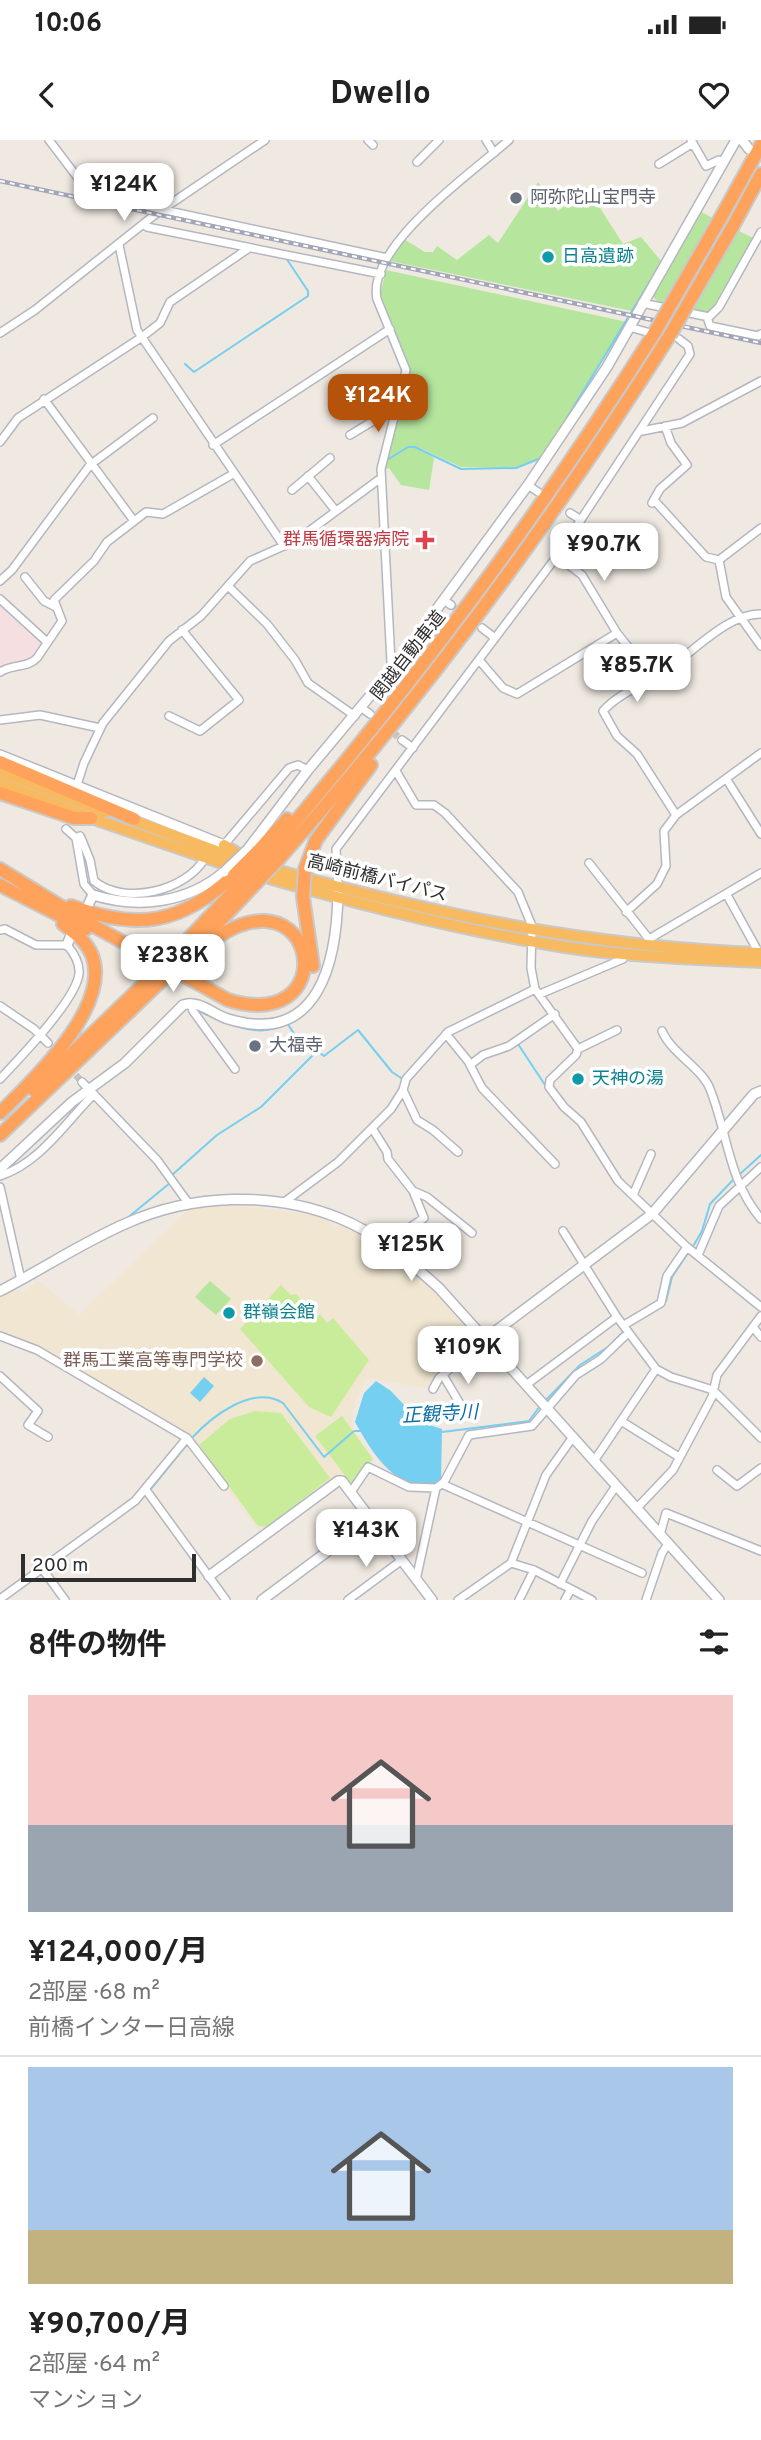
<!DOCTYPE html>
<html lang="ja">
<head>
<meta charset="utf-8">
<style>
	:root { --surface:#fff; --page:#f6f6f6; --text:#222; --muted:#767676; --line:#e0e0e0; --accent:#b45309 }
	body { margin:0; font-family:Overpass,"Noto Sans JP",sans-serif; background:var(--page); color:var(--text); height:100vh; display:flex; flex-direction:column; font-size:26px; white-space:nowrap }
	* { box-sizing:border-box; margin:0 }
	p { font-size:23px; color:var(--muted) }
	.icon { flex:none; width:38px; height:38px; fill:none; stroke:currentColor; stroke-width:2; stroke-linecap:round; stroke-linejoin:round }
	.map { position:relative; height:1460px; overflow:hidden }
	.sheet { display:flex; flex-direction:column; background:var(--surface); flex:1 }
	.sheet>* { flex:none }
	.scale { position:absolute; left:21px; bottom:18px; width:175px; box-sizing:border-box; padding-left:7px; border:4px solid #2e2e2e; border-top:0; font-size:19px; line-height:24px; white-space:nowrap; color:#2e2e2e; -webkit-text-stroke:5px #fff; paint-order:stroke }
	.price { position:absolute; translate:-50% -60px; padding:0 16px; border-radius:14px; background:#fff; color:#222; font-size:23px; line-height:46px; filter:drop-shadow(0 2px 4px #0008) }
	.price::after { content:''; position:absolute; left:50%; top:42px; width:21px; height:16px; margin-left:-10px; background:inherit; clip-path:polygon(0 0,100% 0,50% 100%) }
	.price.selected { background:var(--accent); color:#fff }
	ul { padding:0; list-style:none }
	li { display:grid; align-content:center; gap:14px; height:371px; padding:0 28px }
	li+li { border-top:2px solid var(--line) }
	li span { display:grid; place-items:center; height:217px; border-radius:0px; color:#555 }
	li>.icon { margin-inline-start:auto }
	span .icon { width:126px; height:126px; fill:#fffc; stroke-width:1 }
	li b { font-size:30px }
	h2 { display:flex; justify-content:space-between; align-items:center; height:84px; padding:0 28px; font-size:30px }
	.status { display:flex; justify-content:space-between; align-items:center; height:49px; padding:0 35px; background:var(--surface); direction:ltr }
	.status svg { height:19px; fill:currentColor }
	header { display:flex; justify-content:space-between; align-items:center; height:91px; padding:0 28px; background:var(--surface); font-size:32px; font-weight:700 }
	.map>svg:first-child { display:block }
	.education { fill:#f0e6d1 }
	.medical { fill:#f5dfe0 }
	.green { fill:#b6e59e }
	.pitch { fill:#c9ec9a }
	.water { fill:#75cff0 }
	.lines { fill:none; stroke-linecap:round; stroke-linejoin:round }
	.stream { stroke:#75cff0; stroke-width:2 }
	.minor-tunnel { stroke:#c8c4bd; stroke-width:7; stroke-dasharray:7 3.5; stroke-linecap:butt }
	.minor-casing { stroke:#b4b7c1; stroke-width:10 }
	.tertiary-casing { stroke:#b4b7c1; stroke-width:12 }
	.trunk-casing { stroke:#c9c9c9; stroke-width:14 }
	.motorway-casing { stroke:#c9c9c9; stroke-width:16 }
	.minor { stroke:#fff; stroke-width:7 }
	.tertiary { stroke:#fff; stroke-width:9 }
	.trunk { stroke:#f8ba60; stroke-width:10 }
	.motorway { stroke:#ffa35c; stroke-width:12 }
	.rail-casing { stroke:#a3a6b8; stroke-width:4.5 }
	.rail { stroke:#fff; stroke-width:2; stroke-dasharray:5; stroke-linecap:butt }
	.tertiary-bridge-casing { stroke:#b4b7c1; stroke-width:12; stroke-linecap:butt }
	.motorway-bridge-casing { stroke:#c9c9c9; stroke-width:16; stroke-linecap:butt }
	.tertiary-bridge { stroke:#fff; stroke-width:9 }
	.motorway-bridge { stroke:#ffa35c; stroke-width:12 }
	.worship-dot { fill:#6b7280; stroke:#fff; stroke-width:2.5 }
	.culture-dot { fill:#0f9aa8; stroke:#fff; stroke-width:2.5 }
	.health-dot { fill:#e0444e; stroke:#fff; stroke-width:2.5 }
	.education-dot { fill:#8d6e63; stroke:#fff; stroke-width:2.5 }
	.labels { text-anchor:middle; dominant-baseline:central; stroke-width:7; stroke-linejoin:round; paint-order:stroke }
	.worship-label { font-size:18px; fill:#5b616d; stroke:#fff; text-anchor:start }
	.culture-label { font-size:18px; fill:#0d838f; stroke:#fff; text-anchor:start }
	.health-label { font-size:18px; fill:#be3a42; stroke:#fff; text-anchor:end }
	.street-label { font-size:18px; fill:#2e2e2e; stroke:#fff }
	.education-label { font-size:18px; fill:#785e54; stroke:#fff; text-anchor:end }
	.water-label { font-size:19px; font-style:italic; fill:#0d6fa3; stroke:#fff }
</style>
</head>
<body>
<div class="status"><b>10:06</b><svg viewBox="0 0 49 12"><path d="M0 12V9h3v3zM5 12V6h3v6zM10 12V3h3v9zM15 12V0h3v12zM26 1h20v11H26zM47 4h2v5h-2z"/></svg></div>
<header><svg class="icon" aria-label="back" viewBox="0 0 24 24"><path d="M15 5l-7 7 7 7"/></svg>Dwello<svg class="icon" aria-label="heart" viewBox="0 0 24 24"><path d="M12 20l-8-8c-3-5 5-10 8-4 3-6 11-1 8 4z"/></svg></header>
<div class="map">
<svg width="761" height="1460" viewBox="0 0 761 1460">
	<rect width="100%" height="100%" fill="#efe9e1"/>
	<!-- education -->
	<path class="education" d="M233,1064L306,1074L328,1080L334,1089L343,1085L357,1093L422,1139L478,1200L424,1248L370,1238L366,1241L356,1259L352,1277L353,1289L373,1319L353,1346L344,1335L337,1338L261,1394L184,1291L0,1193V1154L16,1149L20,1153L35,1143L32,1135L79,1175L190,1068Z"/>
	<!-- medical -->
	<path class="medical" d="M0,464L43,504L28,522L13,523L0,530Z"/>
	<!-- green -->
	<path class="green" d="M538,42L558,71L588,49L623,104L641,97L662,122L632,171L390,121L402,98L425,112H433L437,106L457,120L489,95L498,103Z
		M701,72L753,98L717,163L706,174L660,165L652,155Z
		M386,130L627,182L543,317L516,328L461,327L418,307L434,318L429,350L401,345L389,328L385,330L384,320L409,236L407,220L380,155Z
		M210,1141L231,1159L216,1175L195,1157Z"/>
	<!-- pitch -->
	<path class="pitch" d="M281,1145L291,1155L296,1154L317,1177L320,1174L327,1183L333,1178L369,1220L331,1277L309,1267L240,1189Z
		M255,1271L281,1273L330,1338L267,1387L258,1386L199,1305L230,1279Z
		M342,1276L373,1319L353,1346L315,1296Z"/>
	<!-- water -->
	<path class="water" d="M204,1237L214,1246L200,1262L190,1253Z
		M376,1241L391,1251L420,1282L442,1289L441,1342C398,1357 373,1314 355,1282L364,1253Z"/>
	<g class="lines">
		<!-- stream -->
		<path class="stream" d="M185,224L194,232L308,156V151L286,118
			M565,281L666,115
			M387,320L408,307H415L461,329L516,328L541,318
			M201,872C226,884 262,900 287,883L295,895L324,916L358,890L392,932L401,938
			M518,904L545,945
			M740,1034L761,1015
			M172,1035L217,995L261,967L315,913
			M126,1079L170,1043
			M692,1108L702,1091L710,1064L733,1040
			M648,1175L666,1161L672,1137L688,1113
			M544,1262L580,1225L608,1207L623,1192
			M442,1292L529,1281L540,1266
			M192,1298C211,1277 253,1244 283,1263L324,1317L354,1291H360
			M150,1350L188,1303"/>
		<!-- minor-tunnel -->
		<path class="minor-tunnel" d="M451,465L482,488
			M376,579L402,600
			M69,927L82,942"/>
		<defs>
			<path id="minor" d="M49,0L90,54L387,118
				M368,0L373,5
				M486,0L494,13
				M691,0L706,26L719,20L724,22
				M417,22L439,0
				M659,24L693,3
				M144,84L147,87L381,134
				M119,105L137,190L284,406
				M642,163L709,177L719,167L761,92
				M707,177L710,186L758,196L761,194
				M629,187L647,192
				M0,193L35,170L157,73L265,0
				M44,259L134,381
				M642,291L682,283L761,241
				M350,295L398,266
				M0,302L18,278L142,197L160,183L170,162L249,108
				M213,305L390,189
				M308,336L335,370
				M528,345L538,352
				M292,350L330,318
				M654,360L706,417L719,420
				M652,363L660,349L687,325L671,303L665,286
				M570,373L581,380
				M761,388L719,420L726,457L761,506
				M557,416L582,435L617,493
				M25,437L44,461L54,466
				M0,441L12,430L90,325L153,278
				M228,446L267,484L295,520L308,543L355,576
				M0,459L47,502
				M445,461L451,465
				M482,488L495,498
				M479,520L503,548L517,554L617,493L653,538
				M395,526L391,522L381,329L406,230L377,159C366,106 474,31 509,0
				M0,532C12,524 28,528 37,518L62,481L54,460L94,421L107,402L146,372L163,374L233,334
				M362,568L370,574
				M169,576L200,591L239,560L182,490
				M0,580L40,575L100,588
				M402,600L413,608
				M396,631L416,665H434L445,673L518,752L532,786L531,828L535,849L578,909L576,915L550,940L549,947L564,967L581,982L618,1041L687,1107L761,1167
				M727,640L761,694
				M77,645L84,623L103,583L169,501L201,476L250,421L297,400L381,338
				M676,675L637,614L617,596L603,571C618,554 644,544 663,532C691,515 727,473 761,474
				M66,689L76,698L80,696L81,698L90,720L94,741C125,766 186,751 205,718
				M76,698L84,744L93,755
				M224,705L289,628L298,625L308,630
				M589,723L649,799L648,803
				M338,747L336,709L557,416L690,214L688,206L679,199
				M727,755L759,813
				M626,772L657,744L666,726L664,691L676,675L761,613
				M0,790L5,789L36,805H67C74,813 80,822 79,834C76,860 19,919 0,939
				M649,799L761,733
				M540,854L623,819V814
				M190,863L193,871L235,929
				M0,866L34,889L48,903
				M662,891C672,914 702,928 710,949C728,994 728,1040 761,1079
				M446,894L468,921L482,948L555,1024
				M578,909L617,890
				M470,925L483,915L509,906L555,874
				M82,942L157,1020L189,1064
				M403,950L417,980L433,990L458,1012
				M372,988L387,1012L388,1019L413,1051L424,1078L386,1104
				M0,1036C41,1022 65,983 94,954
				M0,1047L21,1140
				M413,1051L427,1057L472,1093
				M633,1055L651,1014
				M283,1063L338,1022L391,969L403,950L406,939L448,892L535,849
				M563,1091L617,1177L656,1229L671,1237L713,1250L761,1298
				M698,1115L719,1066L761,1027
				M624,1185L661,1163L667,1136L687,1107
				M753,1187L761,1197
				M0,1196L37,1210L187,1298L135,1361L0,1459
				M443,1235L466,1274
				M0,1236L38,1271L28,1285L48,1297
				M526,1245L617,1177
				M433,1249L439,1238L485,1199
				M621,1281L679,1317
				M187,1298L224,1346
				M594,1321L656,1229
				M717,1330L737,1346L761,1328
				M442,1344L642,1433
				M146,1350L226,1460
				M351,1352L368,1327L409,1347L436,1348L444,1342L469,1295L532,1286L576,1235L601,1219L628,1193
				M637,1368L673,1330L712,1257L717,1235L761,1176
				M660,1395L666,1373L761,1411
				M41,1427L65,1460
				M534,1430L511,1423L546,1335L573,1297
				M416,1440L436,1348
				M560,1444L592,1381L616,1346
				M571,1449L592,1460
				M348,1460L402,1420
				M458,1460L511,1423
				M519,1460L534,1430L571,1449L565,1460
				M646,1460L662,1413L668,1404"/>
			<path id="tertiary" d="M742,0L749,9
				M0,615L224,705
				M248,709L308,630L395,526L528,345L607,227L736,0
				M89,763L93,755C139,769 187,763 224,732
				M67,805L71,795
				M0,1029L72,962L125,923L183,865C198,859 214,875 228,879C320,907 337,820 338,752
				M0,1151C43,1129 83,1102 127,1083C192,1054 272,1051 339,1078C377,1093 409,1121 439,1148L719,1460
				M485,1199L652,1074L754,954L761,951
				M209,1436L338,1341H342L432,1460
				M262,1460L371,1379"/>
			<path id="trunk" d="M0,632L105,672
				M0,643L91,678L236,728
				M127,678L246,722
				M224,705L242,716
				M265,727C432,774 588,807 761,813
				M255,734C357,764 460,790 565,807C630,817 696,819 761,822"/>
			<path id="motorway" d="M720,79L761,5
				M733,86L761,34
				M0,622L134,679
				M0,653L74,678H91
				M257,712L287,679
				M267,715C412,546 536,380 655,192
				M278,720C424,556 553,380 670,195
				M0,729L90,784L228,860C353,898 313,699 189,821
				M305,729L316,700L371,625
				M0,745L86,789
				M303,757L313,826
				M71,766C139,791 181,784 234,735
				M203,799L256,743
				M175,813L245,739
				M34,950L148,840
				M0,973C33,940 112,867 92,815C86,801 75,793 63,784
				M0,995L157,845"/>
		</defs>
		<!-- minor casing -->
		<use href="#minor" class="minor-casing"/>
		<!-- tertiary casing -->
		<use href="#tertiary" class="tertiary-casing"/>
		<!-- trunk casing -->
		<use href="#trunk" class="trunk-casing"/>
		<!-- motorway casing -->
		<use href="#motorway" class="motorway-casing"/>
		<!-- minor -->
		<use href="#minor" class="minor"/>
		<!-- tertiary -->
		<use href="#tertiary" class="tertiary"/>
		<!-- trunk -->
		<use href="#trunk" class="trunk"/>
		<!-- motorway -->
		<use href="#motorway" class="motorway"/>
		<defs>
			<path id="rail" d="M0,41L761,203"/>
		</defs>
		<!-- rail casing -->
		<use href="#rail" class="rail-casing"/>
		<!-- rail -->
		<use href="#rail" class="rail"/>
		<defs>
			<path id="tertiary-bridge" d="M224,732L248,709"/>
			<path id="motorway-bridge" d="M655,192L720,79
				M670,195L733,86
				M234,735L257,712
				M245,739L267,715
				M256,743L278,720
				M303,757L305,729
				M148,840L175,813
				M157,845L184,818"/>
		</defs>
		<!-- tertiary-bridge casing -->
		<use href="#tertiary-bridge" class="tertiary-bridge-casing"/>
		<!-- motorway-bridge casing -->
		<use href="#motorway-bridge" class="motorway-bridge-casing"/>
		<!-- tertiary-bridge -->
		<use href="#tertiary-bridge" class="tertiary-bridge"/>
		<!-- motorway-bridge -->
		<use href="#motorway-bridge" class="motorway-bridge"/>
	</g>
	<!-- markers -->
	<g class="worship-dot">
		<circle cx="516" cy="58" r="7"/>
		<circle cx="255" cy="906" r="7"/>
	</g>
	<g class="culture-dot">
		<circle cx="548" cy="117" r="7"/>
		<circle cx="578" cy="939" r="7"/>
		<circle cx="229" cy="1173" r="7"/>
	</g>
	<path class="health-dot" d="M421.5 389.5h7v7h7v7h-7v7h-7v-7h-7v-7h7z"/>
	<circle class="education-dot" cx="257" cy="1221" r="7"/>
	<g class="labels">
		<!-- worship labels -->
		<g class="worship-label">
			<text x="530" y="58">阿弥陀山宝門寺</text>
			<text x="269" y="906">大福寺</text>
		</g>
		<!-- culture labels -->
		<g class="culture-label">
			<text x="562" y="117">日高遺跡</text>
			<text x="592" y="939">天神の湯</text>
			<text x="243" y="1173">群嶺会館</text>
		</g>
		<!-- health labels -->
		<g class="health-label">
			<text x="409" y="400">群馬循環器病院</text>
		</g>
		<!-- street labels -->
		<g class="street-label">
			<text transform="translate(409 516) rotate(-52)">関越自動車道</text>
			<text transform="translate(377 739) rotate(14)">高崎前橋バイパス</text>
		</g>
		<!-- education labels -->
		<g class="education-label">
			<text x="243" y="1221">群馬工業高等専門学校</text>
		</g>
		<!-- water labels -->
		<g class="water-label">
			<text transform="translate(440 1275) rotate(-3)">正観寺川</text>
		</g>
	</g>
</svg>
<div class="scale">200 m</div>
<b class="price" style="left:124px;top:83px">¥124K</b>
<b class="price selected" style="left:378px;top:294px">¥124K</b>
<b class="price" style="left:604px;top:443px">¥90.7K</b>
<b class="price" style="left:637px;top:564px">¥85.7K</b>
<b class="price" style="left:173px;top:854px">¥238K</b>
<b class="price" style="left:411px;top:1143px">¥125K</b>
<b class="price" style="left:468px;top:1246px">¥109K</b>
<b class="price" style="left:366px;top:1429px">¥143K</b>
</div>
<section class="sheet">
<h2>8件の物件<svg class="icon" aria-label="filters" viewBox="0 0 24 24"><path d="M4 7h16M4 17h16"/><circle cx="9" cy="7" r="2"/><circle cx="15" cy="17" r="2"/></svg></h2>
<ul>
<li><span style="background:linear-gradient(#f6c9c9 60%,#9aa5b1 0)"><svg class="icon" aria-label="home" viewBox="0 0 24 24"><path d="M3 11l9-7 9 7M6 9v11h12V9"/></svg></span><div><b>¥124,000/月</b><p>2部屋 · 68 m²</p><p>前橋インター日高線</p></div></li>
<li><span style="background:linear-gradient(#a9c7e8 75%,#c2b280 0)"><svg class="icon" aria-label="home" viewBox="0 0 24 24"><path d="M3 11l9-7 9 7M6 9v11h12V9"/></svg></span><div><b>¥90,700/月</b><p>2部屋 · 64 m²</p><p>マンション</p></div></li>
</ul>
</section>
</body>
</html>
